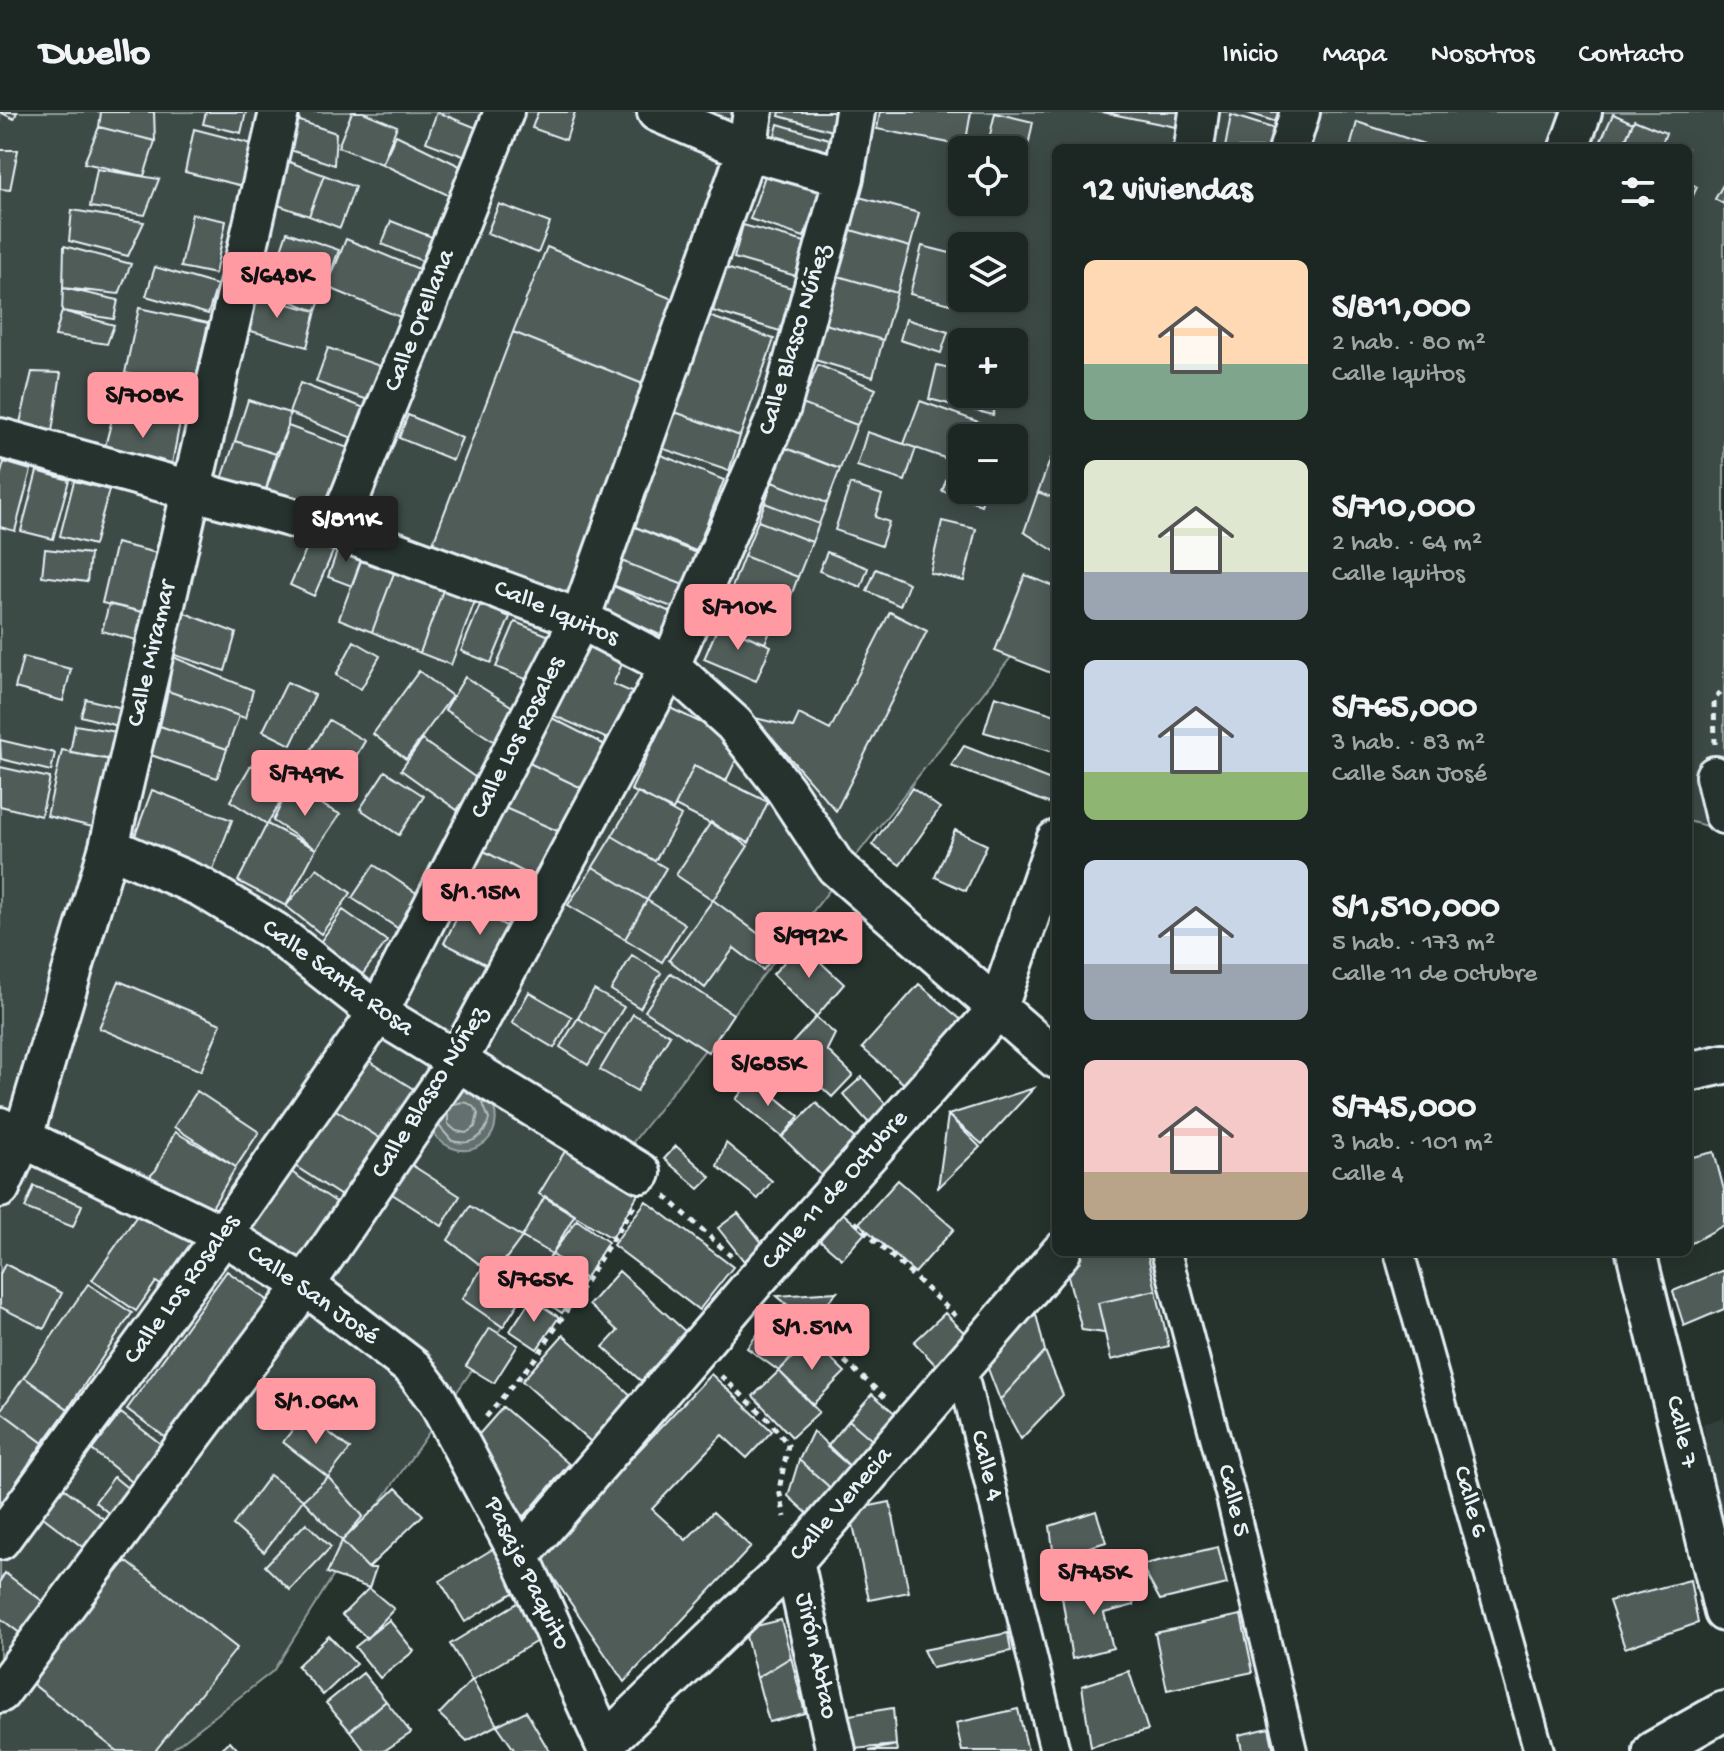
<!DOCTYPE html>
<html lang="es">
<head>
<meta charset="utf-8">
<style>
	:root { --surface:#1c2622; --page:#252e2a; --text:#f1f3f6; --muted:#a0a5a5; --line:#3a4340; --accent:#ff9aa2 }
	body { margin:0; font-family:"Gochi Hand",sans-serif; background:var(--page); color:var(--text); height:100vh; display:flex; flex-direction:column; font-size:30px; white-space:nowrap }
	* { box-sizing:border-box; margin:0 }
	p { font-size:26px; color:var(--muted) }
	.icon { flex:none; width:44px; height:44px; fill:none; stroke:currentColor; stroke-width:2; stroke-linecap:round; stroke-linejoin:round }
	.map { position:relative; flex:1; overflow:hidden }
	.panel { position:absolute; left:1052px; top:32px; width:640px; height:1112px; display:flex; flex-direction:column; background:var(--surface); border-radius:12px; box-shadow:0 4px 20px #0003,0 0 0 2px var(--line) }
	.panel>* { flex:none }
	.controls { position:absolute; left:948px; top:24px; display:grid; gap:16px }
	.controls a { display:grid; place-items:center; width:80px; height:80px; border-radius:12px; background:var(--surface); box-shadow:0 4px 20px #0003,0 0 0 2px var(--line); font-size:40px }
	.price { position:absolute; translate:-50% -68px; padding:0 18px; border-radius:8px; background:var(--accent); color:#111; font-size:26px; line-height:52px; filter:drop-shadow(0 2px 4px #0008) }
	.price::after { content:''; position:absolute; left:50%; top:48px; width:24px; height:18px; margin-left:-12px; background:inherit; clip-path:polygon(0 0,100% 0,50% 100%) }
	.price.on { background:#222; color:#fff }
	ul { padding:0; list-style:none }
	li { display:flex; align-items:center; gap:24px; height:200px; padding:0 32px }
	li span { display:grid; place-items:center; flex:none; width:224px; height:160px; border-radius:12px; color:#555 }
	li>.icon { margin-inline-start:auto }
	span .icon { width:96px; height:96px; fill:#fffc; stroke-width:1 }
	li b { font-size:34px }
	h2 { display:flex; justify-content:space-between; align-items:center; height:96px; padding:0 32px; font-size:34px }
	header { display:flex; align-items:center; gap:48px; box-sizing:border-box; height:112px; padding:0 40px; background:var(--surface); border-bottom:2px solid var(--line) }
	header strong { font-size:38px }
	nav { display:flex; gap:44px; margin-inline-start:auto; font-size:28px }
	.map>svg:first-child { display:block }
	.built { fill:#333f3a }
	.green { fill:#3e4b47; stroke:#939ea0; stroke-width:2; fill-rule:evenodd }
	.water { fill:#636f6d; stroke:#98a3a5; stroke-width:2 }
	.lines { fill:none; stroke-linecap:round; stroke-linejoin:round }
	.shore { stroke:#b3bdc0; stroke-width:2 }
	.building { fill:#505c59; stroke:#e8f1f8; stroke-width:2 }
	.pedestrian-casing { stroke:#e8f1f8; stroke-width:34 }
	.minor-casing { stroke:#e8f1f8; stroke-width:44 }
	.path { stroke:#e8f1f8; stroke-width:5; stroke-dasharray:6 6; stroke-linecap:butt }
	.pedestrian { stroke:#26332d; stroke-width:28 }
	.minor { stroke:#26332d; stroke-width:38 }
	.labels { text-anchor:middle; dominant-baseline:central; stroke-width:8; stroke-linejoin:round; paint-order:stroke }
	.street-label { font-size:26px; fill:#e8f1f8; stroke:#26332d }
</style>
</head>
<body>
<header>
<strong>Dwello</strong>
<nav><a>Inicio</a><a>Mapa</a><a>Nosotros</a><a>Contacto</a></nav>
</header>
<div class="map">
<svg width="1724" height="1639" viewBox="0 0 1724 1639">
	<rect width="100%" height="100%" fill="#26332d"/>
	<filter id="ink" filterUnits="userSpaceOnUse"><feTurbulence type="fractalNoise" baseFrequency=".0125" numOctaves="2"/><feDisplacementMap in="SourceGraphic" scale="16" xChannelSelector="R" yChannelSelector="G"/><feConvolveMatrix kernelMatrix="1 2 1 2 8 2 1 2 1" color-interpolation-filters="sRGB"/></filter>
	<g filter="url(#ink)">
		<!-- built -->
		<path class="built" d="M1724,1305V1439L1703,1312Z"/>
		<!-- green -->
		<path class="green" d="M0,0H1724V719L1688,709V36H1056V544L1019,535L605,1066L375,1398L273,1559L170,1639H0ZM962,38H1014V90H962ZM962,134H1014V186H962ZM962,230H1014V282H962ZM962,326H1014V378H962Z"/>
		<!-- water -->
		<path class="water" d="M462,971L490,986C513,1029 461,1059 432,1020Z"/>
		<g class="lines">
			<!-- shore -->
			<path class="shore" d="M448,1000V1012L456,1019L466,1021L475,1015L478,1002C473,991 464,987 453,993
				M439,1014L452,1029C470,1034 485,1026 489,1007L482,989"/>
		</g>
		<!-- building -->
		<path class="building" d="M0,0H17L14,7Z
			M101,0H154L155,29L99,15Z
			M206,0H246L241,21L203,12Z
			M352,0H363L397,14L382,52L338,35Z
			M437,0L482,18L471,47L426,30Z
			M538,0H575L566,28L532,16Z
			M780,0H842L836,20L779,4Z
			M880,0H971L965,34L877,17Z
			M1102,0H1184L1181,16Z
			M1245,0H1287L1283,12Z
			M995,1L1033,10L1026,44L1014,42V38L987,36Z
			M1613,2L1633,11L1621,36L1599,33Z
			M1231,3L1275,17L1270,36H1225Z
			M297,8L336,21L334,53L287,37Z
			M1634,8L1666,21L1660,36H1622Z
			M1357,10L1424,32L1423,36H1350Z
			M778,12L832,28L825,55L771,39Z
			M99,15L155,29L144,64L84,51Z
			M194,17L252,32L243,74L185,60Z
			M396,23L464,56L450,84L382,52Z
			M0,38H18L10,78L0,77Z
			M287,49L324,63L309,104L272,91Z
			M97,57L159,67L145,103L90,95Z
			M766,61L820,78L804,125L750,107Z
			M324,63L355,75L340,116L309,104Z
			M1688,70L1697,75L1688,94Z
			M1724,71V92L1715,87Z
			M859,85L919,101L910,135L851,118Z
			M499,92L550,111L538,141L487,121Z
			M72,98L144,110L128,144L69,129Z
			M192,102L226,109L215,162L181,155Z
			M391,109L432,125L422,149L382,132Z
			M743,113L805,130L796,164L734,146Z
			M851,118L910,135L897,181L838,164Z
			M287,120L339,138L316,199L267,180Z
			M346,127L419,157L400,205L327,175Z
			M64,134L131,152L119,182L63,176Z
			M922,134L962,144L957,167L962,171L959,194L910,182Z
			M547,135L682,191L648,274L513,220Z
			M155,155L217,173L208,202L146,184Z
			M726,156L792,176L780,219L713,199Z
			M838,164L897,181L883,228L825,212Z
			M63,176L118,188L114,207L62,199Z
			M247,182L316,199L307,235L237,215Z
			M139,196L208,211L194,276L125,261Z
			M62,199L114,213L107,232L55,224Z
			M709,204L774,227L740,324L675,300Z
			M906,207L948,220L941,241L900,228Z
			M825,212L883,228L873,265L815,248Z
			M981,217L1014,229V230H976Z
			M513,220L648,274L570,487L431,436Z
			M328,236L380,254L368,288L316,270Z
			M818,253L876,277L857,313L802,292Z
			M937,253L962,259V282H999L993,303L929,287Z
			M32,260L61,261L51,326L20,311Z
			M129,264L188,276L180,310L123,298Z
			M300,271L367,297L355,327L289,301Z
			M248,288L289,301L288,314L276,342L235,329Z
			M920,289L1007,320L1005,326H962V352L904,332Z
			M802,292L857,313L840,357L786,336Z
			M115,296L180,310L170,362L103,342Z
			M675,300L740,324L729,359L661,336Z
			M408,303L462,326L453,348L399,326Z
			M288,314L351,337L327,406L264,384Z
			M867,320L916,336L905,369L857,354Z
			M235,329L276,342L264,384L221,370Z
			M786,336L840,357L827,391L772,370Z
			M656,341L724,368L696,439L628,412Z
			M1051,346L1056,348V387L1038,380Z
			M4,350L31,358L15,419L0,415V365Z
			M952,353L962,356V378H986L981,393L942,379Z
			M37,359L69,368L53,427L21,419Z
			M74,369L109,378L94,433L60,424Z
			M772,370L827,391L819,412L765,391Z
			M850,372L882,383L875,405L889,410L881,434L835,418Z
			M1038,380L1056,387V440L1024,420Z
			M765,391L819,412L812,430L758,409Z
			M758,409L812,430L798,465L744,444Z
			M942,409L976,417L964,469L930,461Z
			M628,412L701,443L689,475L616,447Z
			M312,424L335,435L314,484L290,473Z
			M116,431L161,442L147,501L102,491Z
			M340,431L364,440L352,474L328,465Z
			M45,437L90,442L87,470L42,464Z
			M364,440L397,453L372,520L339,507Z
			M827,440L868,456L861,475L819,459Z
			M744,444L798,465L781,510L727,489Z
			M616,447L689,475L680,498L607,471Z
			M397,453L443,478L420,541L372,520Z
			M876,457L909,471L900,494L867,479Z
			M1025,463L1056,475V563L995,539Z
			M607,471L679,504L669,527L596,494Z
			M443,478L475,489L451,553L420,541Z
			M109,492L147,501L140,529L102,519Z
			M480,493L510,505L491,551L461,539Z
			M727,493L773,513L765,531L719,512Z
			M180,499L236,521L225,559L175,543Z
			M890,500L927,519L836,699L755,606L793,615L799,602L830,618Z
			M515,510L552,525L533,570L496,555Z
			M719,512L771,534L756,569L704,547Z
			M572,528L623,550L613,572L638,583L617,631L541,598Z
			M354,529L380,544L361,577L336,563Z
			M23,545L71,557L63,589L15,576Z
			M173,545L253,578L245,606L168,579Z
			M419,559L452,584L406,647L373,622Z
			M465,565L519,599L495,630L445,598Z
			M287,570L315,583L291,633L263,619Z
			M168,579L239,604L227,637L160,614Z
			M995,584L1056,603V641L984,620Z
			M86,587L126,597L121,615L81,604Z
			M670,596L744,631L726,669L694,654L673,698L631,678Z
			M550,605L609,635L588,679L527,650Z
			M329,608L365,629L332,685L295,664Z
			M75,613L117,620L112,648L70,641Z
			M160,614L227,637L217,666L151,643Z
			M0,628L55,641L51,659L1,647Z
			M422,628L479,668L457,698L401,658Z
			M964,634L1056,670V694L951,654Z
			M62,638L112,648L97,716L47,704Z
			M527,650L588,679L569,724L505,696Z
			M251,653L289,676L267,712L230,689Z
			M694,654L768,690L749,731L675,694Z
			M0,655L50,666L41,704L0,694Z
			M385,659L424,684L399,723L360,697Z
			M289,676L340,702L316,737L273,709Z
			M912,676L940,696L900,753L872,733Z
			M152,678L232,708L208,770L129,740Z
			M638,680L681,704L655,749L612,724Z
			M505,696L569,724L544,771L484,739Z
			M711,710L748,734L713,788L676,763Z
			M267,712L316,737L286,794L238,769Z
			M955,718L987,733L966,779L935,765Z
			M612,724L666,756L647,788L593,755Z
			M484,739L544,771L519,816L459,784Z
			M374,753L421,784L399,817L352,786Z
			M593,755L647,788L625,827L568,793Z
			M317,756L351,781L321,822L286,794Z
			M647,788L685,812L662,850L625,827Z
			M713,788L779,837L763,858L734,836L705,876L669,848Z
			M464,792L516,819L495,857L444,831Z
			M343,798L387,829L359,867L316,836Z
			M801,832L844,872L816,905L773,862Z
			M632,843L661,861L640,896L611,878Z
			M671,861L733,902L708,940L645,899Z
			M119,869L221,912L201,959L99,916Z
			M919,872L966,912L910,977L862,936Z
			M594,878L624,895L606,924L578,906Z
			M529,880L572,905L554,936L512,911Z
			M633,902L670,923L637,979L600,958Z
			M816,905L835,922L827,938L853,963L832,985L784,940Z
			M578,906L606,924L588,953L560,935Z
			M363,945L415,978L383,1028L331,995Z
			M862,965L889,996L875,1018L843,982Z
			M753,966L799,1004L782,1025L736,987Z
			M1034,976L982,1032L948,1003Z
			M197,979L259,1020L236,1055L174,1015Z
			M816,991L864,1035L827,1069L782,1025Z
			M331,995L383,1028L346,1087L292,1052Z
			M948,1003L980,1035L938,1076Z
			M175,1020L236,1055L208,1102L147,1067L156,1058Z
			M573,1026L646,1069L612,1126L539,1082Z
			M726,1031L772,1069L758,1087L717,1054Z
			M676,1034L711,1065L699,1077L664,1047Z
			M1714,1040L1724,1078V1113L1688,1133V1046Z
			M407,1050L460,1084L442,1114L389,1080Z
			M287,1057L345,1096L301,1160L244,1122Z
			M898,1068L954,1117L915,1161L859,1111Z
			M34,1074L82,1093L73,1115L25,1096Z
			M545,1084L575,1102L552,1142L522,1125Z
			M646,1089L733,1155L699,1198L613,1133Z
			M470,1094L522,1125L496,1160L483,1155L448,1128Z
			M143,1095L193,1131L162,1174L156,1170L136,1199L92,1168Z
			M837,1096L865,1121L842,1147L814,1123Z
			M738,1101L764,1133L744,1149L718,1116Z
			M577,1108L608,1130L585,1167L552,1142Z
			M1067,1140H1147L1156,1178L1098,1191L1105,1221L1082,1218L1063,1145Z
			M552,1142L585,1167L562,1201L527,1177Z
			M5,1152L62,1181L44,1217L0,1195V1162Z
			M483,1155L524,1182L503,1215L462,1187Z
			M1724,1158V1197L1684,1214L1673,1179Z
			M227,1159L273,1192L173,1331L127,1297Z
			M619,1159L686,1220L641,1269L603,1235L618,1219L589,1193Z
			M88,1172L132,1201L68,1297L24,1265Z
			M1156,1178L1169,1234L1111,1248L1098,1191Z
			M837,1180L809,1211L777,1184Z
			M1032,1186L1045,1239L1000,1288L982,1241Z
			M531,1187L559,1205L537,1237L510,1219Z
			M945,1201L974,1231L943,1261L914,1230Z
			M490,1216L518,1233L494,1271L466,1254Z
			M760,1219L793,1244L779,1259L747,1236Z
			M563,1223L632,1284L591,1330L522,1269Z
			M811,1227L845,1260L813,1292L779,1259Z
			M1045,1239L1063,1283L1021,1327L1000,1288Z
			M779,1259L819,1300L792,1325L753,1284Z
			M711,1262L772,1319L747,1346L722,1323L652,1397L686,1428L713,1400L751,1435L624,1570L539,1444Z
			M24,1265L68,1297L43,1331L0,1299Z
			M872,1282L902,1307L879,1334L849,1308Z
			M503,1295L569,1352L524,1405L473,1329Z
			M0,1299L43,1331L0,1394Z
			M121,1301L166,1336L136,1373L92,1338Z
			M305,1302L350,1337L328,1365L283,1330Z
			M849,1308L879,1334L856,1360L827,1335Z
			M813,1319L856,1360L843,1387L799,1348Z
			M799,1348L843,1387L819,1412L788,1384Z
			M270,1363L303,1388L264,1440L233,1413Z
			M114,1365L130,1378L111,1403L95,1390Z
			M328,1365L363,1404L342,1429L303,1388Z
			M61,1374L110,1412L89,1440L39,1402Z
			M396,1376L423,1403L368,1456L342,1429Z
			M890,1390L909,1480L869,1488L850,1398Z
			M1096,1399L1106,1430L1054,1446L1050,1414Z
			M306,1411L331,1435L290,1478L265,1454Z
			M342,1429L368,1456H376L369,1476L327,1461Z
			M496,1435L521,1476L465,1510L440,1469Z
			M1218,1435L1227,1472L1160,1488L1141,1453Z
			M126,1449L237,1536L155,1639H117L29,1569Z
			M5,1461L49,1494L25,1525L0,1506V1469Z
			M1126,1467L1134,1493L1104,1501L1113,1536L1072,1547L1062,1485Z
			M1690,1468L1698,1511L1625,1536L1609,1489Z
			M369,1476L394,1497L367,1526L342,1503Z
			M519,1490L542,1526L472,1568L450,1532Z
			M1241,1503L1253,1560L1167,1578L1155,1521Z
			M389,1508L414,1539L380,1566L355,1535Z
			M781,1508L791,1545L757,1566L744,1517Z
			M1008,1521L1011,1539L932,1556L923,1538Z
			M329,1524L356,1552L323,1583L297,1554Z
			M791,1545L805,1601L769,1610L757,1566Z
			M1129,1559L1148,1618L1091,1635L1082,1574Z
			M363,1561L386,1589L350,1619L326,1591Z
			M472,1568L497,1613L467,1629L439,1602Z
			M386,1589L411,1621L384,1639H365L350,1619Z
			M893,1596L896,1633L843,1638L837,1605Z
			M1018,1597L1028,1639H962L956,1611Z
			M526,1599L549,1639H515L497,1613Z
			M1269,1616L1274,1639H1242L1239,1623Z
			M230,1629L239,1639H219Z
			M896,1633L897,1639H869Z"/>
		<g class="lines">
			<defs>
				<path id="pedestrian" d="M1166,1140L1231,1385L1292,1639
					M1399,1140L1539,1639
					M961,1254L1055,1639"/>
				<path id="minor" d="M657,0L747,38L844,65
					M1194,36L1199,0
					M1289,36L1300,0
					M1569,36L1582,0
					M0,326L337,418L580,507L670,554L734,612L785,677L836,755L1056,947
					M337,418L504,0
					M1715,664L1724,702
					M109,735L201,775L275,820L378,901L641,1061
					M1688,960L1724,952
					M0,1015L223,1123L305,1173L413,1256L437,1288L520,1444L608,1639
					M0,1076L23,1025L109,735L279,0
					M1636,1140L1724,1500
					M0,1428L223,1123L378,901L580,507L747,38L753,0
					M520,1444L756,1168L997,898L1056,728
					M794,1449L836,1639
					M0,1581L305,1173L457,950L670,554L781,295L844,65L855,0
					M606,1630L794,1449L1061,1140
					M1653,1639L1724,1599"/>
			</defs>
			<!-- pedestrian casing -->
			<use href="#pedestrian" class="pedestrian-casing"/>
			<!-- minor casing -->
			<use href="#minor" class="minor-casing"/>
			<!-- path -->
			<path class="path" d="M1715,632L1714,588L1724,576
				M665,1084L731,1144
				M855,1110L959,1207
				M782,1193L888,1288
				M721,1264L768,1307L788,1333L779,1378L785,1405
				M486,1305L538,1243L634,1094"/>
			<!-- pedestrian -->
			<use href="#pedestrian" class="pedestrian"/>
			<!-- minor -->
			<use href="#minor" class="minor"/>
		</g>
	</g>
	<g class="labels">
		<!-- street labels -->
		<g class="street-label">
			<text transform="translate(421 209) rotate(-68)">Calle Orellana</text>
			<text transform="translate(796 228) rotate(-73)">Calle Blasco Núñez</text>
			<text transform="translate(556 502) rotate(23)">Calle Iquitos</text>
			<text transform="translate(153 542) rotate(-77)">Calle Miramar</text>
			<text transform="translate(519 626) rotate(-63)">Calle Los Rosales</text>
			<text transform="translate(337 867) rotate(36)">Calle Santa Rosa</text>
			<text transform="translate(431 981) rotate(-58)">Calle Blasco Núñez</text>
			<text transform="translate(836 1079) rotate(-48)">Calle 11 de Octubre</text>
			<text transform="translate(183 1178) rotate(-54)">Calle Los Rosales</text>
			<text transform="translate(312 1184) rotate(35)">Calle San José</text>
			<text transform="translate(1680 1320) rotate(77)">Calle 7</text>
			<text transform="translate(985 1354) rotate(76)">Calle 4</text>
			<text transform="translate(1232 1389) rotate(76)">Calle 5</text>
			<text transform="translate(1469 1390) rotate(74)">Calle 6</text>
			<text transform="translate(842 1393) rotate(-49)">Calle Venecia</text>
			<text transform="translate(526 1462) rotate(64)">Pasaje Paquito</text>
			<text transform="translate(815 1544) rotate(78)">Jirón Abtao</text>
		</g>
	</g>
</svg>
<div class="controls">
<a><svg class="icon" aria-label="locate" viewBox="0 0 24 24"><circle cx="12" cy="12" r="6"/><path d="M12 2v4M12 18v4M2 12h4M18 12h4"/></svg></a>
<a><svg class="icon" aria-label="layers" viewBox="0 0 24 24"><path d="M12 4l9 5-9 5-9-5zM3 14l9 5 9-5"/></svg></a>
<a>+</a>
<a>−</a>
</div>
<b class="price" style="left:277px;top:208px">S/648K</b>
<b class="price" style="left:143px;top:328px">S/708K</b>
<b class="price on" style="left:346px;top:452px">S/811K</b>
<b class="price" style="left:738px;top:540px">S/710K</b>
<b class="price" style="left:305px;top:706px">S/749K</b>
<b class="price" style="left:480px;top:825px">S/1.15M</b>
<b class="price" style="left:809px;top:868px">S/992K</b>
<b class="price" style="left:768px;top:996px">S/685K</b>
<b class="price" style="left:534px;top:1212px">S/765K</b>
<b class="price" style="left:812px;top:1260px">S/1.51M</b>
<b class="price" style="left:316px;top:1334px">S/1.06M</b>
<b class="price" style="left:1094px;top:1505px">S/745K</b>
<section class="panel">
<h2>12 viviendas<svg class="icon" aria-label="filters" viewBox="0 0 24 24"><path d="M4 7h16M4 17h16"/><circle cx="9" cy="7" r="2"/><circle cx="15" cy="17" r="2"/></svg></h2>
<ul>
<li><span style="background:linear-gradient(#ffd9b3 65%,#7fa58c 0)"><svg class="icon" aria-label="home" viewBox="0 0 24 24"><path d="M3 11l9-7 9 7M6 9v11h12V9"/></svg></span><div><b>S/811,000</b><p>2 hab. · 80 m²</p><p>Calle Iquitos</p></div></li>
<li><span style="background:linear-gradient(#dfe7d0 70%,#9aa5b1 0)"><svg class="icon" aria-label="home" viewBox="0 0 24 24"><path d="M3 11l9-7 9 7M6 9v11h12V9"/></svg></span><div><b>S/710,000</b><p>2 hab. · 64 m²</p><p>Calle Iquitos</p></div></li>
<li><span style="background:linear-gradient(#c9d6e8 70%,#8fb573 0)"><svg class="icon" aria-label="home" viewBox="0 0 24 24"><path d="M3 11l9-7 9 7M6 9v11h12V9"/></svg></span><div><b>S/765,000</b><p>3 hab. · 83 m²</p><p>Calle San José</p></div></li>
<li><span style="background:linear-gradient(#c9d6e8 65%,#9aa5b1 0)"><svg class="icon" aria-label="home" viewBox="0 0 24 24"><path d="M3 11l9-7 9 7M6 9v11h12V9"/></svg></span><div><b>S/1,510,000</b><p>5 hab. · 173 m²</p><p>Calle 11 de Octubre</p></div></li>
<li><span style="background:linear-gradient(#f6c9c9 70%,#b9a48a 0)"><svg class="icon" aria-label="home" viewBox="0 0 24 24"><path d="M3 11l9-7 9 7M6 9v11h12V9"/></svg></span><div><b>S/745,000</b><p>3 hab. · 101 m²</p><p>Calle 4</p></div></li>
</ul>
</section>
</div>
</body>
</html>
